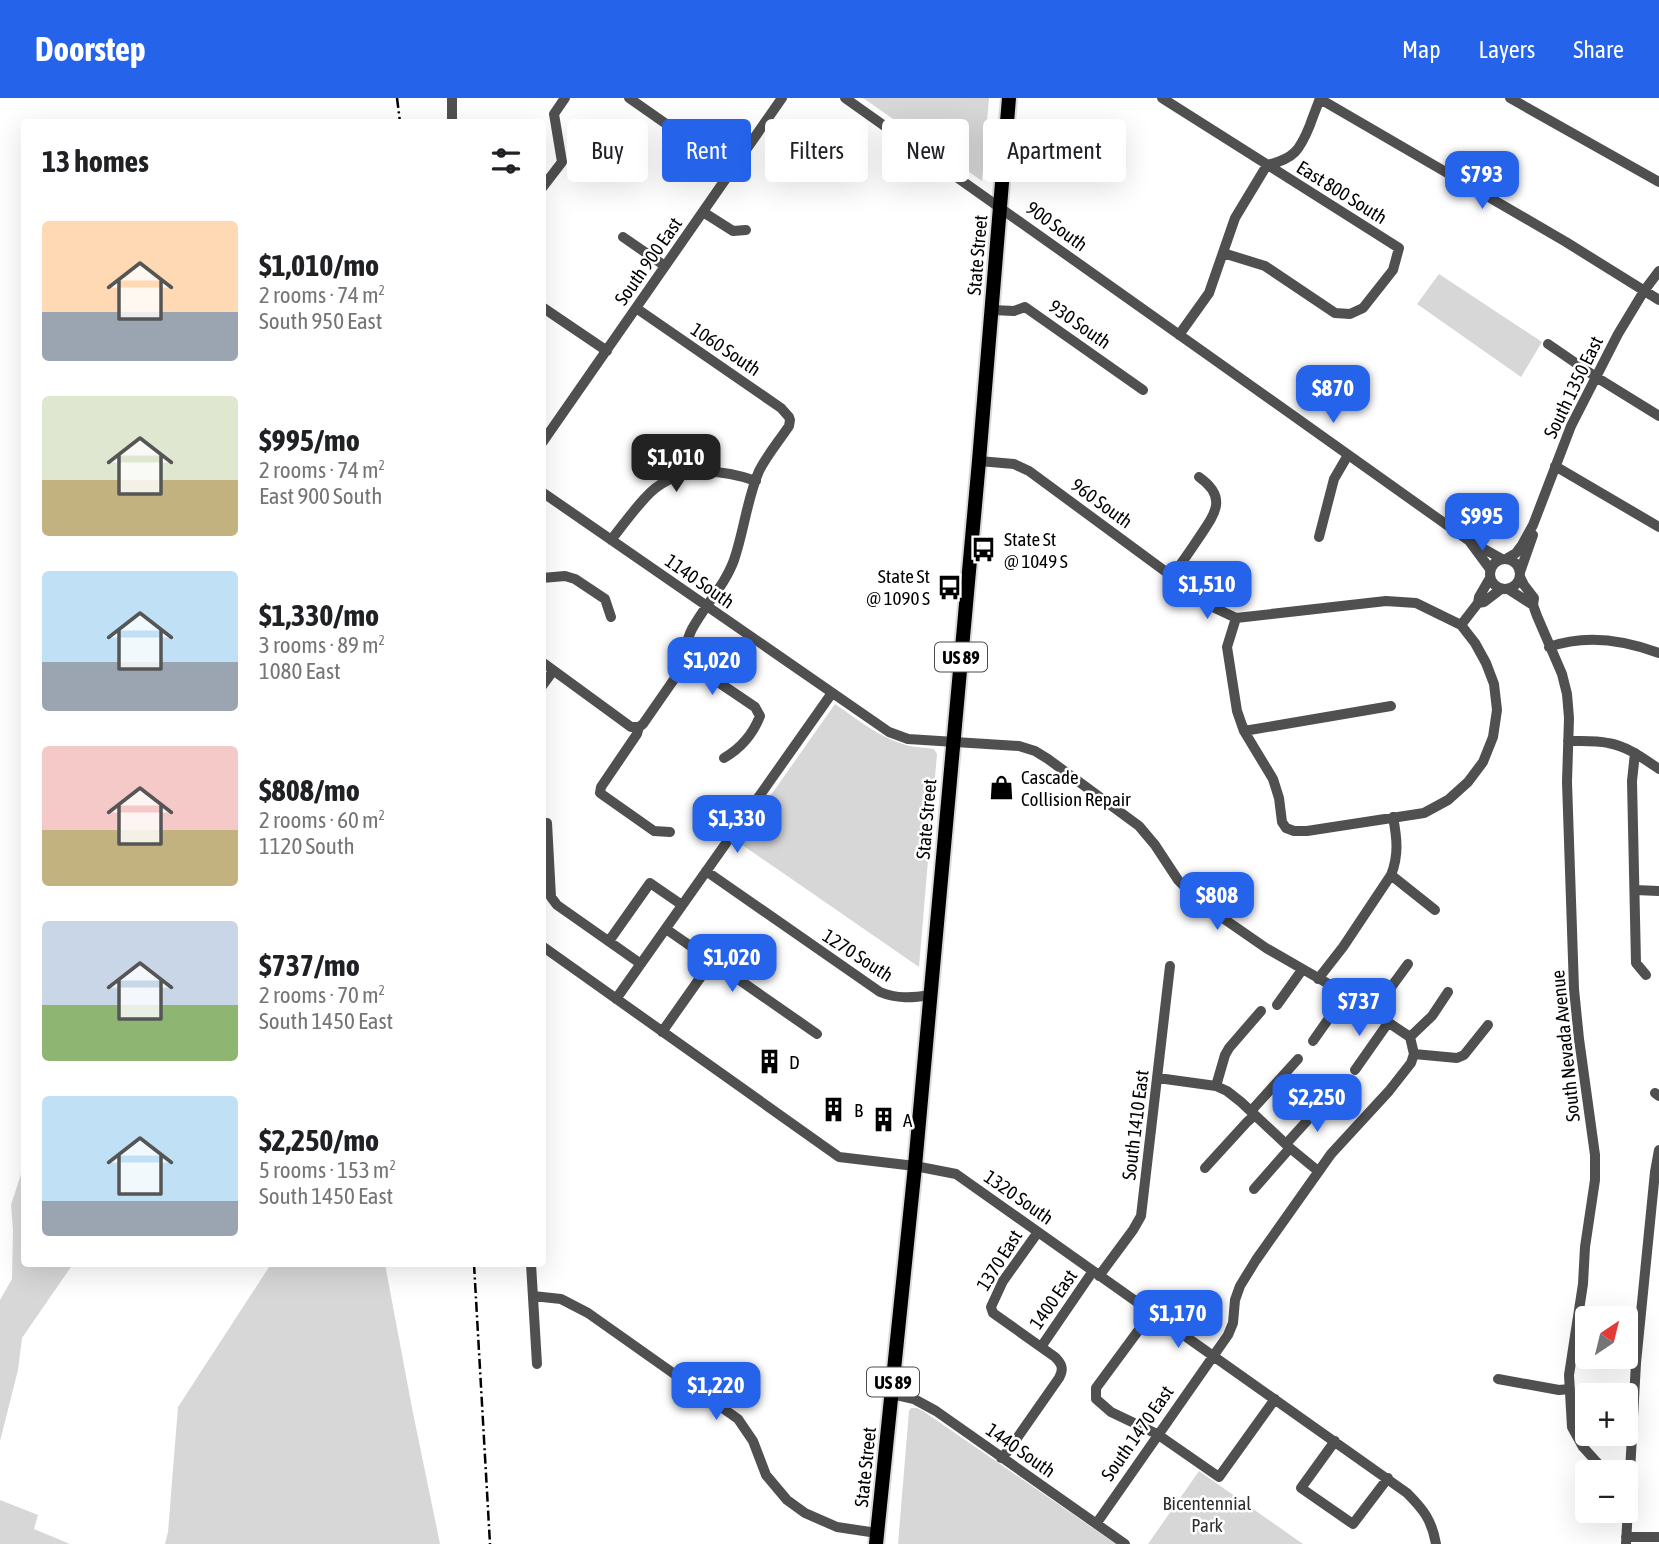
<!DOCTYPE html>
<html lang="en">
<head>
<meta charset="utf-8">
<style>
	:root { --surface:#fff; --page:#f2f2f2; --text:#202124; --muted:#757577; --accent:#2563eb }
	body { margin:0; font-family:"Asap Condensed",sans-serif; background:var(--page); color:var(--text); height:100vh; display:flex; flex-direction:column; font-size:26px; white-space:nowrap }
	* { box-sizing:border-box; margin:0 }
	p { font-size:23px; color:var(--muted) }
	.icon { flex:none; width:38px; height:38px; fill:none; stroke:currentColor; stroke-width:2; stroke-linecap:round; stroke-linejoin:round }
	.map { position:relative; flex:1; overflow:hidden }
	.drawer { position:absolute; left:21px; top:21px; width:525px; height:1148px; display:flex; flex-direction:column; background:var(--surface); border-radius:7px; box-shadow:0 7px 28px #0002 }
	.drawer>* { flex:none }
	.guide { position:absolute; left:567px; top:21px; width:665px; height:63px; display:flex; gap:14px }
	.needle { width:46px; rotate:35deg }
	.controls { position:absolute; left:1575px; top:1208px; display:grid; gap:14px }
	.controls a { display:grid; place-items:center; width:63px; height:63px; border-radius:7px; background:var(--surface); box-shadow:0 7px 28px #0002; font-size:35px }
	.price { position:absolute; translate:-50% -60px; padding:0 16px; border-radius:14px; background:var(--accent); color:#fff; font-size:23px; line-height:46px; filter:drop-shadow(0 2px 4px #0008) }
	.price::after { content:''; position:absolute; left:50%; top:42px; width:21px; height:16px; margin-left:-10px; background:inherit; clip-path:polygon(0 0,100% 0,50% 100%) }
	.price.current { background:#222; color:#fff }
	ul { padding:0; list-style:none }
	li { display:flex; align-items:center; gap:21px; height:175px; padding:0 21px }
	li span { display:grid; place-items:center; flex:none; width:196px; height:140px; border-radius:7px; color:#555 }
	li>.icon { margin-inline-start:auto }
	span .icon { width:84px; height:84px; fill:#fffc; stroke-width:1 }
	li b { font-size:30px }
	h2 { display:flex; justify-content:space-between; align-items:center; height:84px; padding:0 21px; font-size:30px }
	.tag { padding:0 24px; border-radius:7px; background:var(--surface); box-shadow:0 7px 28px #0002; font-size:24px; line-height:63px }
	.tag.current { background:var(--accent); color:#fff }
	header { display:flex; align-items:center; gap:42px; box-sizing:border-box; height:98px; padding:0 35px; background:var(--accent); color:#fff }
	header strong { font-size:33px }
	nav { display:flex; gap:38px; margin-inline-start:auto; font-size:24px }
	.map>svg:first-child { display:block }
	.green { fill:#d7d7d7 }
	.lines { fill:none; stroke-linecap:round; stroke-linejoin:round }
	.major-casing { stroke:#dbdbdb; stroke-width:18 }
	.minor { stroke:#505050; stroke-width:10 }
	.major { stroke:#000; stroke-width:14 }
	.rail { stroke:#000; stroke-width:2.5; stroke-dasharray:10 3.5 2 3.5; stroke-linecap:butt }
	.labels { text-anchor:middle; dominant-baseline:central; stroke-width:5; stroke-linejoin:round; paint-order:stroke }
	.shield { fill:#fff; stroke:#4c4c4c; stroke-width:2 }
	.shield-label { font-size:18px; font-weight:bold; fill:#000 }
	.street-label { font-size:19px; fill:#000; stroke:#fff }
	.poi-label { font-size:19px; fill:#000; stroke:#fff; text-anchor:start }
	.park-label { font-size:19px; fill:#2e2e2e; stroke:#fff }
</style>
</head>
<body>
<header>
<strong>Doorstep</strong>
<nav><a>Map</a><a>Layers</a><a>Share</a></nav>
</header>
<div class="map">
<svg width="1659" height="1446" viewBox="0 0 1659 1446">
	<rect width="100%" height="100%" fill="#fff"/>
	<!-- green -->
	<path class="green" d="M863,0H989L982,83Z
		M1439,176L1542,244L1521,279L1417,206Z
		M835,606C857,621 880,640 906,647C915,650 925,649 934,651L937,656L919,869L738,744Z
		M24,1067V1166H73L22,1240L18,1272L0,1343V1202L12,1181L13,1132L11,1107Z
		M271,1166H385L412,1310L440,1446H165L168,1434L178,1309Z
		M911,1310H917L923,1313L1116,1446H898L909,1313Z
		M1199,1373L1303,1446H1148Z
		M0,1402L38,1417L34,1431L70,1446H0Z"/>
	<g class="lines">
		<defs>
			<path id="major" d="M876,1446L915,1068L979,363L1009,0"/>
		</defs>
		<!-- major casing -->
		<use href="#major" class="major-casing"/>
		<!-- minor -->
		<path class="minor" d="M452,0V24
			M629,0L732,72
			M845,0C1054,146 1260,295 1468,442L1502,461
			M1162,0L1399,150L1393,172L1363,210L1350,216L1335,215L1265,168L1223,155
			M1510,0L1659,84
			M1320,1L1566,144L1659,202
			M542,90L562,64L554,16L565,0
			M703,114L733,133L746,132
			M623,139L665,168
			M542,209L607,253
			M636,210L781,310L789,319L790,322L789,328C779,343 767,357 759,373C747,401 744,433 734,462C725,487 705,507 692,531C684,546 685,562 677,577L643,626L639,629L637,636L601,689L600,695L654,733L670,734
			M992,212L1014,213L1025,209L1143,292
			M1179,237L1209,195L1235,120L1267,67C1294,61 1300,52 1310,27C1313,18 1317,9 1320,0
			M1548,246L1596,279L1659,318
			M542,345L782,0
			M979,363L1014,366L1029,373L1215,510L1236,520L1386,503L1416,505L1461,527L1475,545L1486,565L1494,586L1497,612L1493,639L1483,664L1468,684L1448,702L1424,715L1307,733H1294L1286,730L1282,724L1279,700L1273,681L1244,633L1237,613L1227,549L1236,520
			M1555,368L1659,429
			M542,394L889,634L908,641L1019,648L1035,653L1048,661L1139,728L1155,747L1178,782L1201,805L1266,850L1346,896L1410,939L1414,956
			M1319,439L1334,381L1348,357
			M611,442C622,428 633,413 645,400C674,367 718,370 756,383
			M1470,444L1490,471
			M1490 476a15 15 0 1 1 30 0a15 15 0 1 1-30 0Z
			M1506,461L1516,455L1522,447L1533,427L1571,328L1618,236L1644,193L1659,173
			M1520,474L1533,437
			M1172,478C1181,466 1190,453 1198,441C1214,417 1229,400 1199,379
			M1520,479L1524,487L1534,500L1533,507L1537,518L1562,576L1567,596L1569,620L1567,684L1574,891L1579,941L1595,1057V1082L1585,1149L1583,1186L1569,1277L1572,1329L1583,1349L1603,1371L1610,1374
			M542,480L565,478L575,481L605,501L611,519
			M1508,491L1533,507
			M1478,505L1484,504L1501,491
			M1461,527L1478,505L1479,499L1490,480
			M1549,549C1585,536 1624,542 1659,555
			M684,561L755,609L760,618C753,636 741,650 724,660
			M542,564L631,629H639
			M542,588L553,573
			M1244,633L1391,608
			M1568,643C1581,643 1595,642 1608,645C1627,648 1643,660 1659,671
			M1635,655L1632,683L1636,865L1646,877
			M547,725L551,799L557,807L641,866
			M706,773L880,894C897,901 912,900 930,897
			M1391,777L1435,812
			M1635,792L1659,793
			M666,831L817,936
			M609,843L650,785L682,807
			M542,848L839,1059L915,1068L956,1076L1407,1395C1423,1411 1432,1422 1436,1446
			M1318,881L1343,849L1391,777C1399,757 1397,740 1393,719
			M616,901L832,595
			M1277,907L1302,872
			M1373,914L1408,866
			M662,934L712,863
			M1410,939L1432,918L1448,894
			M1313,943L1346,896
			M1414,956L1457,960L1464,957L1488,927
			M1355,972L1388,925
			M1158,980L1216,988L1227,993L1241,1004L1290,1050L1318,1073
			M1216,988L1225,957L1229,950L1261,913
			M1655,995L1659,998
			M1251,1013L1298,961
			M1286,1046L1324,1004
			M1205,1070L1247,1024L1255,1017
			M1254,1091L1290,1050
			M531,1166L537,1266
			M1099,1178L1133,1132L1141,1118L1170,868
			M533,1198L561,1201L588,1215L738,1321L753,1343L766,1377L787,1402L805,1415L837,1429L877,1435
			M1152,1214L1096,1290V1301L1111,1314L1157,1336L1219,1379L1275,1301
			M1041,1249L1093,1173
			M1498,1281L1559,1292L1570,1291
			M892,1296L914,1301L936,1313L1125,1446
			M1335,1343L1301,1390L1353,1426L1388,1380
			M1001,1360L1008,1353L1059,1280C1064,1271 1062,1266 1055,1259L993,1215L991,1209L1003,1183L1038,1134
			M1096,1426L1228,1237L1233,1225L1235,1202L1240,1188L1256,1162L1331,1056L1389,993L1411,965L1414,956
			M1626,1439H1659
			M1626,1446L1636,1265L1655,1074L1659,1052"/>
		<!-- major -->
		<use href="#major" class="major"/>
		<!-- rail -->
		<path class="rail" d="M397,0L400,24
			M474,1166L490,1446"/>
	</g>
	<!-- icons -->
	<defs>
		<symbol id="bus-bare" viewBox="-9 -9 18 18"><path d="M-5-6H5V4H4V6H2V4H-2V6H-4V4H-5ZM-3.5-4V0h7V-4ZM-3.5 1.2v1.5H-2V1.2ZM2 1.2v1.5H3.5V1.2Z" fill="#000" stroke="#fff" stroke-width="2.5" paint-order="stroke"/></symbol>
		<symbol id="shop-bare" viewBox="-9 -9 18 18"><path d="M-5-2.5h2.3a2.7 3.5 0 0 1 5.4 0H5L5.5 6h-11ZM-1.5-2.5h3a1.5 2.3 0 0 0-3 0Z" fill="#000" stroke="#fff" stroke-width="2.5" paint-order="stroke"/></symbol>
		<symbol id="building-bare" viewBox="-9 -9 18 18"><path d="M-4-6H4V6H1V3H-1V6H-4ZM-2.5-4.3h1.7v1.8h-1.7ZM.8-4.3h1.7v1.8H.8ZM-2.5-1h1.7V.8h-1.7ZM.8-1h1.7V.8H.8Z" fill="#000" stroke="#fff" stroke-width="2.5" paint-order="stroke"/></symbol>
	</defs>
	<g fill-rule="evenodd">
		<use href="#bus-bare" x="966" y="434" width="35" height="35"/>
		<use href="#bus-bare" x="932" y="472" width="35" height="35"/>
		<use href="#shop-bare" x="984" y="672" width="35" height="35"/>
		<use href="#building-bare" x="752" y="946" width="35" height="35"/>
		<use href="#building-bare" x="816" y="994" width="35" height="35"/>
		<use href="#building-bare" x="866" y="1004" width="35" height="35"/>
	</g>
	<g class="labels">
		<!-- shield labels -->
		<g class="shield">
			<rect x="935" y="544.5" width="52" height="29" rx="5"/>
			<rect x="867" y="1269.5" width="52" height="29" rx="5"/>
		</g>
		<g class="shield-label">
			<text x="961" y="559">US 89</text>
			<text x="893" y="1284">US 89</text>
		</g>
		<!-- street labels -->
		<g class="street-label">
			<text transform="translate(1342 94) rotate(32)">East 800 South</text>
			<text transform="translate(1057 128) rotate(36)">900 South</text>
			<text transform="translate(977 157) rotate(-85)">State Street</text>
			<text transform="translate(648 163) rotate(-55)">South 900 East</text>
			<text transform="translate(1080 226) rotate(35)">930 South</text>
			<text transform="translate(726 251) rotate(34)">1060 South</text>
			<text transform="translate(1573 289) rotate(-64)">South 1350 East</text>
			<text transform="translate(1102 405) rotate(36)">960 South</text>
			<text transform="translate(700 483) rotate(35)">1140 South</text>
			<text transform="translate(926 721) rotate(-85)">State Street</text>
			<text transform="translate(858 857) rotate(33)">1270 South</text>
			<text transform="translate(1565 948) rotate(-96)">South Nevada Avenue</text>
			<text transform="translate(1135 1027) rotate(-83)">South 1410 East</text>
			<text transform="translate(1019 1099) rotate(35)">1320 South</text>
			<text transform="translate(999 1162) rotate(-58)">1370 East</text>
			<text transform="translate(1053 1201) rotate(-55)">1400 East</text>
			<text transform="translate(1137 1335) rotate(-55)">South 1470 East</text>
			<text transform="translate(1021 1352) rotate(35)">1440 South</text>
			<text transform="translate(865 1369) rotate(-84)">State Street</text>
		</g>
		<!-- poi labels -->
		<g class="poi-label">
			<text x="1004" y="441">State St<tspan x="1004" dy="22">@ 1049 S</tspan></text>
			<text x="930" y="478" text-anchor="end">State St<tspan x="930" dy="22">@ 1090 S</tspan></text>
			<text x="1021" y="679">Cascade<tspan x="1021" dy="22">Collision Repair</tspan></text>
			<text x="789" y="964">D</text>
			<text x="854" y="1012">B</text>
			<text x="903" y="1022">A</text>
		</g>
		<!-- park labels -->
		<g class="park-label">
			<text x="1207" y="1405">Bicentennial<tspan x="1207" dy="22">Park</tspan></text>
		</g>
	</g>
</svg>
<div class="controls">
<a><svg class="needle" viewBox="-14 -14 28 28"><path d="M0-13l5 13h-10z" fill="#e53935"/><path d="M0 13l5-13h-10z" fill="#757577"/></svg></a>
<a>+</a>
<a>−</a>
</div>
<b class="price" style="left:1482px;top:113px">$793</b>
<b class="price" style="left:1333px;top:327px">$870</b>
<b class="price current" style="left:676px;top:396px">$1,010</b>
<b class="price" style="left:1482px;top:455px">$995</b>
<b class="price" style="left:1207px;top:523px">$1,510</b>
<b class="price" style="left:712px;top:599px">$1,020</b>
<b class="price" style="left:737px;top:757px">$1,330</b>
<b class="price" style="left:1217px;top:834px">$808</b>
<b class="price" style="left:732px;top:896px">$1,020</b>
<b class="price" style="left:1359px;top:940px">$737</b>
<b class="price" style="left:1317px;top:1036px">$2,250</b>
<b class="price" style="left:1178px;top:1252px">$1,170</b>
<b class="price" style="left:716px;top:1324px">$1,220</b>
<div class="guide">
<a class="tag">Buy</a>
<a class="tag current">Rent</a>
<a class="tag">Filters</a>
<a class="tag">New</a>
<a class="tag">Apartment</a>
</div>
<section class="drawer">
<h2>13 homes<svg class="icon" aria-label="filters" viewBox="0 0 24 24"><path d="M4 7h16M4 17h16"/><circle cx="9" cy="7" r="2"/><circle cx="15" cy="17" r="2"/></svg></h2>
<ul>
<li><span style="background:linear-gradient(#ffd9b3 65%,#9aa5b1 0)"><svg class="icon" aria-label="home" viewBox="0 0 24 24"><path d="M3 11l9-7 9 7M6 9v11h12V9"/></svg></span><div><b>$1,010/mo</b><p>2 rooms · 74 m²</p><p>South 950 East</p></div></li>
<li><span style="background:linear-gradient(#dfe7d0 60%,#c2b280 0)"><svg class="icon" aria-label="home" viewBox="0 0 24 24"><path d="M3 11l9-7 9 7M6 9v11h12V9"/></svg></span><div><b>$995/mo</b><p>2 rooms · 74 m²</p><p>East 900 South</p></div></li>
<li><span style="background:linear-gradient(#bfe0f5 65%,#9aa5b1 0)"><svg class="icon" aria-label="home" viewBox="0 0 24 24"><path d="M3 11l9-7 9 7M6 9v11h12V9"/></svg></span><div><b>$1,330/mo</b><p>3 rooms · 89 m²</p><p>1080 East</p></div></li>
<li><span style="background:linear-gradient(#f6c9c9 60%,#c2b280 0)"><svg class="icon" aria-label="home" viewBox="0 0 24 24"><path d="M3 11l9-7 9 7M6 9v11h12V9"/></svg></span><div><b>$808/mo</b><p>2 rooms · 60 m²</p><p>1120 South</p></div></li>
<li><span style="background:linear-gradient(#c9d6e8 60%,#8fb573 0)"><svg class="icon" aria-label="home" viewBox="0 0 24 24"><path d="M3 11l9-7 9 7M6 9v11h12V9"/></svg></span><div><b>$737/mo</b><p>2 rooms · 70 m²</p><p>South 1450 East</p></div></li>
<li><span style="background:linear-gradient(#bfe0f5 75%,#9aa5b1 0)"><svg class="icon" aria-label="home" viewBox="0 0 24 24"><path d="M3 11l9-7 9 7M6 9v11h12V9"/></svg></span><div><b>$2,250/mo</b><p>5 rooms · 153 m²</p><p>South 1450 East</p></div></li>
</ul>
</section>
</div>
</body>
</html>
